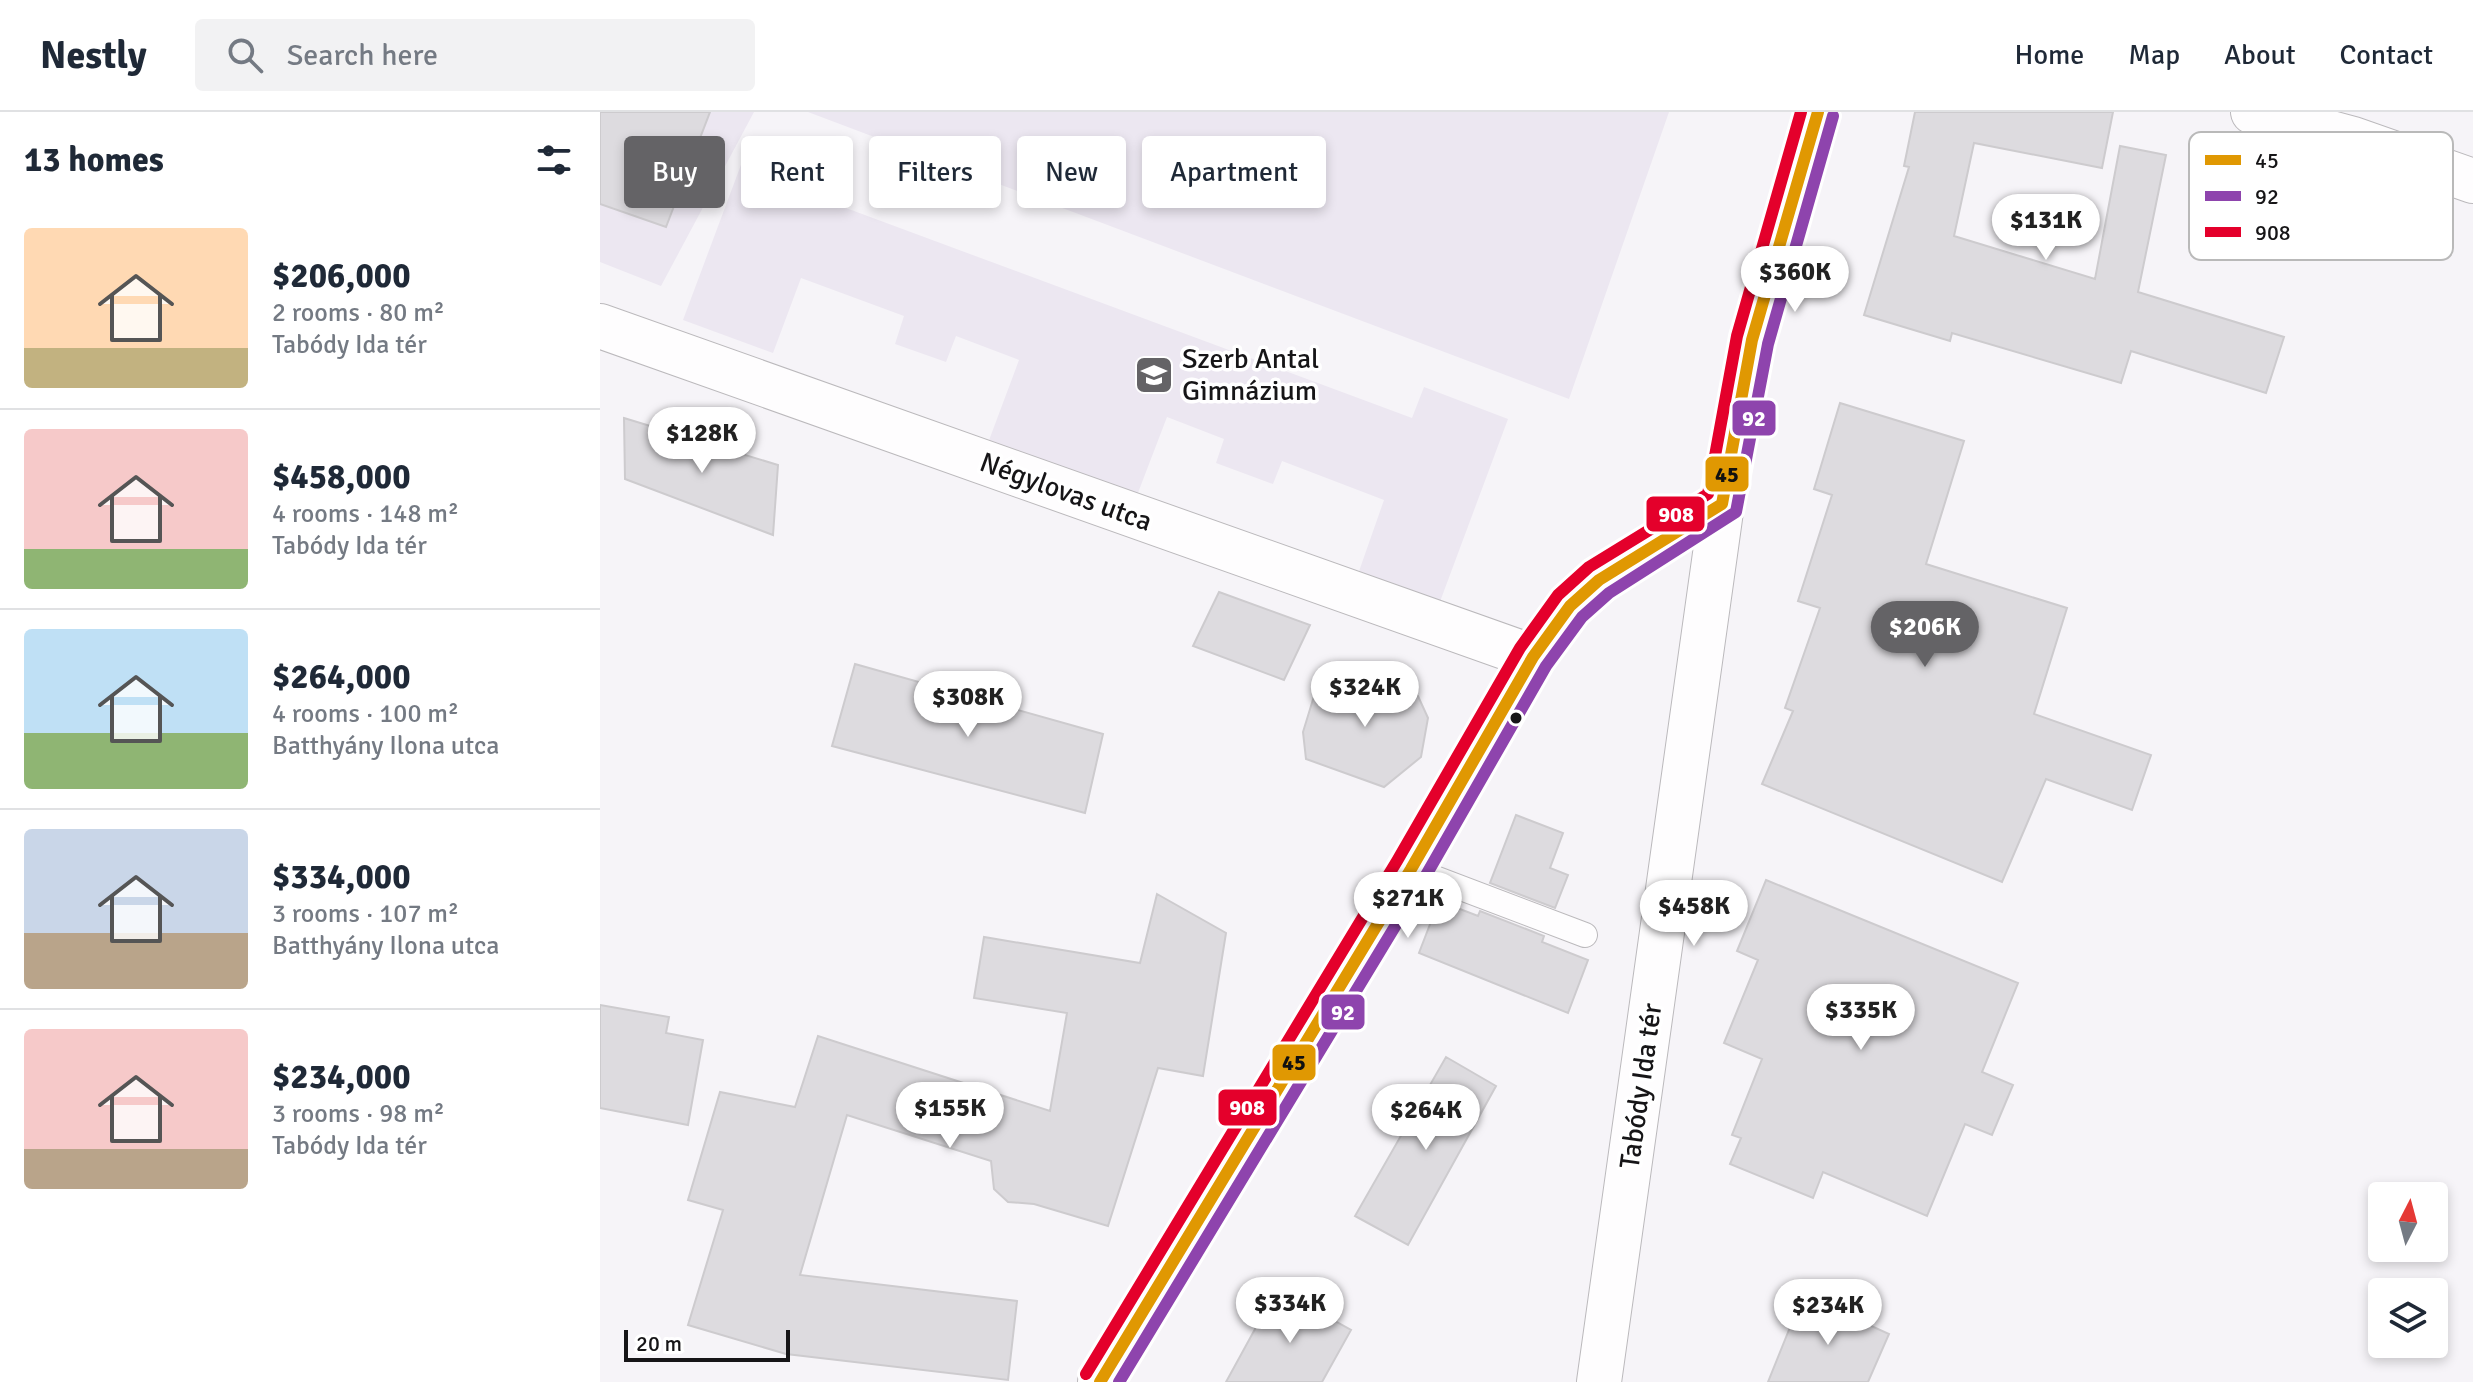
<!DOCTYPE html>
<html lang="en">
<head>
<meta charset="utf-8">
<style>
	:root { --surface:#fff; --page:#f2f2f3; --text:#1f2937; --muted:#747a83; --line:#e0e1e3; --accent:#646366 }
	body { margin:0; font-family:Signika,sans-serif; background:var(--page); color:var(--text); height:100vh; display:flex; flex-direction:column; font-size:30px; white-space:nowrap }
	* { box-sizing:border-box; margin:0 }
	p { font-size:26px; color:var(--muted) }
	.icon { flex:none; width:44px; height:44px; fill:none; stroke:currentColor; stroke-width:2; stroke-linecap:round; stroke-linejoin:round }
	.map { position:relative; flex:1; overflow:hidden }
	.side { display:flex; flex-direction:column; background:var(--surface); width:600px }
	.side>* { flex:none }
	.guide { position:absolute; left:24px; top:24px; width:760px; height:72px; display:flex; gap:16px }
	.needle { width:52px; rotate:6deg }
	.buttons { position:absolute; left:1768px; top:1070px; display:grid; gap:16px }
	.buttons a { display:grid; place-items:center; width:80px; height:80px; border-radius:8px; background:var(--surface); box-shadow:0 4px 12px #0003; font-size:40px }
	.scale { position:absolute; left:24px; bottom:20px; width:166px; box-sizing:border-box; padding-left:8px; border:4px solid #161517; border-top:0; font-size:22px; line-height:28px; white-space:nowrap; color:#161517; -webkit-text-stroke:6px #fff; paint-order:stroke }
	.price { position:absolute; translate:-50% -68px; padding:0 18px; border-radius:28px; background:#fff; color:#222; font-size:26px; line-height:52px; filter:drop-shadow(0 2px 4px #0008) }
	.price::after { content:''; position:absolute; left:50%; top:48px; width:24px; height:18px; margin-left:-12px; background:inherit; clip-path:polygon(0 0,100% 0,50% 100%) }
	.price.current { background:var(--accent); color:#fff }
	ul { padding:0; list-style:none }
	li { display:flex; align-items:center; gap:24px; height:200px; padding:0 24px }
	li+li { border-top:2px solid var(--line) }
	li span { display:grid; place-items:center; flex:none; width:224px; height:160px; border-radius:8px; color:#555 }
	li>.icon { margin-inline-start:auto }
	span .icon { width:96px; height:96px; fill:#fffc; stroke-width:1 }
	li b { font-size:34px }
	h2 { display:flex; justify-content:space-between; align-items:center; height:96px; padding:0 24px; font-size:34px }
	.chip { padding:0 28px; border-radius:8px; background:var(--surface); box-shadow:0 4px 12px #0003; font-size:28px; line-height:72px }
	.chip.current { background:var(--accent); color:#fff }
	header { display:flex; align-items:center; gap:48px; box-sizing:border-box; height:112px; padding:0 40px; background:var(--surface); border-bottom:2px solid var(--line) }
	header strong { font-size:38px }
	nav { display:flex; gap:44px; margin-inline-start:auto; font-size:28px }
	.search { width:560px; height:72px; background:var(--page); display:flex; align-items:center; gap:20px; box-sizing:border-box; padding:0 28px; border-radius:8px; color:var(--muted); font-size:30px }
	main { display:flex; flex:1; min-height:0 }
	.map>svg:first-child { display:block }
	.built { fill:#ece7f1 }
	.building { fill:#dddbdf; stroke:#cdcbce; stroke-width:2 }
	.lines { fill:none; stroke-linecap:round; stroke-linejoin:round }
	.service-casing { stroke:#bbb9bc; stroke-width:26 }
	.minor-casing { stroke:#bbb9bc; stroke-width:46 }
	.tertiary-casing { stroke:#bbb9bc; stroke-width:46 }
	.service { stroke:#fefdfe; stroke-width:24 }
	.minor { stroke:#fefdfe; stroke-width:44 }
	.tertiary { stroke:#fefdfe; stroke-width:44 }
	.bus-1-casing { stroke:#fff; stroke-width:18 }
	.bus-2-casing { stroke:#fff; stroke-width:18 }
	.bus-3-casing { stroke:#fff; stroke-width:18 }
	.bus-1 { stroke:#e09802; stroke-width:12 }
	.bus-2 { stroke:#8e44ad; stroke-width:12 }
	.bus-3 { stroke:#e4002b; stroke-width:12 }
	.bus-dot { fill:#161517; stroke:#fff; stroke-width:3 }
	.labels { text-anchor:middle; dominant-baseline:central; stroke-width:7; stroke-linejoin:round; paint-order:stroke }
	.poi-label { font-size:28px; fill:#161517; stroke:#fff; text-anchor:start }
	.street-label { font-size:28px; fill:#161517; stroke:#fff }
	.key { fill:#fff; stroke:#b9b9b9; stroke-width:2 }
	.key-label { font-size:22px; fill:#161517 }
	.line-badge { stroke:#fff; stroke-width:3 }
	.badge-label { font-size:22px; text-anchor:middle; font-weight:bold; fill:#fff }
	.pale-badge-label { font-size:22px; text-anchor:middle; font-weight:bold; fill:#111 }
</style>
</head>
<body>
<header>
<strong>Nestly</strong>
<div class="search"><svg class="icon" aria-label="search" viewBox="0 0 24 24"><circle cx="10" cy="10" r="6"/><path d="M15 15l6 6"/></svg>Search here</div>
<nav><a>Home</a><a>Map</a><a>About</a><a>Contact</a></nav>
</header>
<main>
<section class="side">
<h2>13 homes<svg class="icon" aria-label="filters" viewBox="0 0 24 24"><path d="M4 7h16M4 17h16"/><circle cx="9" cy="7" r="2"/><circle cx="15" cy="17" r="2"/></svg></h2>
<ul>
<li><span style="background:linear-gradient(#ffd9b3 75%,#c2b280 0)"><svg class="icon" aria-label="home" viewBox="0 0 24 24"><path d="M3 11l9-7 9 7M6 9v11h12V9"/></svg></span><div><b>$206,000</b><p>2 rooms · 80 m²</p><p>Tabódy Ida tér</p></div></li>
<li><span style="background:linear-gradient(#f6c9c9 75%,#8fb573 0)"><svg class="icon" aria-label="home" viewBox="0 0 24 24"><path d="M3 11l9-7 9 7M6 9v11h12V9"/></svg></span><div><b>$458,000</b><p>4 rooms · 148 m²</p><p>Tabódy Ida tér</p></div></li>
<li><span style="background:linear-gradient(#bfe0f5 65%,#8fb573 0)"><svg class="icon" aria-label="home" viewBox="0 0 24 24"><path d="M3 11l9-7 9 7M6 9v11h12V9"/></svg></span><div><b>$264,000</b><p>4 rooms · 100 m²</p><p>Batthyány Ilona utca</p></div></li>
<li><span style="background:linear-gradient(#c9d6e8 65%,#b9a48a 0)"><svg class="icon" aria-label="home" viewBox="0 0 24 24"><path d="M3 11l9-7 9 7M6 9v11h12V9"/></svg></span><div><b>$334,000</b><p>3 rooms · 107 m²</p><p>Batthyány Ilona utca</p></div></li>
<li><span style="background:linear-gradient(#f6c9c9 75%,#b9a48a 0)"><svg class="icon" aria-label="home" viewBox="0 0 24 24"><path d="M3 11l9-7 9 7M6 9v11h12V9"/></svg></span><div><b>$234,000</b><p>3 rooms · 98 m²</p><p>Tabódy Ida tér</p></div></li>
</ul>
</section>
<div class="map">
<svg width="1873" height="1270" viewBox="0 0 1873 1270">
	<rect width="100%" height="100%" fill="#f6f4f8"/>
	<!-- built -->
	<path class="built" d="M0,0H154L61,174L0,150Z
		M208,0H1069L969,287Z
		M148,34L227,64L219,86L812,306L824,275L908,307L838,495L757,465L784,388L682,349L673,372L616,351L624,327L567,305L536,386L388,331L419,248L356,224L346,250L295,232L304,204L201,166L173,241L83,208Z"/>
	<!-- building -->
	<path class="building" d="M0,0H110L66,115L0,92Z
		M1315,0H1513L1502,56L1374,31L1354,124L1495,167L1520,34L1566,43L1538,180L1684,225L1666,281L1531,239L1521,271L1352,221L1350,229L1264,203L1309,55L1304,54Z
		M1240,291L1364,329L1326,452L1467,496L1434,602L1551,643L1532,698L1446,667L1402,770L1162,672L1193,599L1185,596L1220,496L1198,489L1232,383L1214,377Z
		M24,306L178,353L173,423L25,367Z
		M619,480L710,513L684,568L593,534Z
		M255,552L503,622L485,701L232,634Z
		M763,562L818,584L828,606L821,645L784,675L706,647L703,620L718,571Z
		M916,703L963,721L950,756L968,763L955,796L890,771Z
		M1166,768L1418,871L1382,960L1413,973L1392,1023L1365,1012L1327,1104L1223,1060L1213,1086L1130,1052L1141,1026L1132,1023L1162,947L1124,931L1158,848L1137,839Z
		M557,782L626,821L603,964L558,956L508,1114L434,1092L408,1090L394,1077L391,1049L247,1003L200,1163L417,1189L408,1268L186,1242L88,1213L123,1098L88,1088L120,980L195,995L218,924L450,999L467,901L374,886L384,825L540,851Z
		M839,789L878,804L880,799L944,824L942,830L988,848L968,901L819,841Z
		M0,893L69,905L66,921L103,928L88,1013L0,996Z
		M846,945L896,974L808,1133L755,1104Z
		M677,1177L751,1218L722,1270H626Z
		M1203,1183L1289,1222L1268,1270H1168Z"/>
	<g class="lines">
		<defs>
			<path id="service" d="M811,757L985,823"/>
			<path id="minor" d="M1653,0L1753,27L1873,69
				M0,214L933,545
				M999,1270L1122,392"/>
			<path id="tertiary" d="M500,1270L811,757L933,545L970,494L999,468L1122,392L1152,228L1218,0"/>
		</defs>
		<!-- service casing -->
		<use href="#service" class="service-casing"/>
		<!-- minor casing -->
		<use href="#minor" class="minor-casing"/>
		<!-- tertiary casing -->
		<use href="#tertiary" class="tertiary-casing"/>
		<!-- service -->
		<use href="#service" class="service"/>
		<!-- minor -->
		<use href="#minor" class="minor"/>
		<!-- tertiary -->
		<use href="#tertiary" class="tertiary"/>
		<defs>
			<path id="bus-1" d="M500,1270L811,757L933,545L970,494L999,468L1122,392L1152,228L1218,0"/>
			<path id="bus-2" d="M519,1270L825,765L946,554L982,505L1009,481L1136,400L1168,232L1233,4"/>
			<path id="bus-3" d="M486,1262L797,749L920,536L958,483L989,455L1108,382L1137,224L1201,0"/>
		</defs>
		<!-- bus-1 casing -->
		<use href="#bus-1" class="bus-1-casing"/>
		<!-- bus-2 casing -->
		<use href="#bus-2" class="bus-2-casing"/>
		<!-- bus-3 casing -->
		<use href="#bus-3" class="bus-3-casing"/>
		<!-- bus-1 -->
		<use href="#bus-1" class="bus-1"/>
		<!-- bus-2 -->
		<use href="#bus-2" class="bus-2"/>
		<!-- bus-3 -->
		<use href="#bus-3" class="bus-3"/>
	</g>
	<!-- icons -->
	<defs>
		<symbol id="school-square" viewBox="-11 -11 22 22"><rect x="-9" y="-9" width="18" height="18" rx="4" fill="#646366" stroke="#fff"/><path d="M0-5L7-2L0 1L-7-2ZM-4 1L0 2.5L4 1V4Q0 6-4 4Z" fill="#fff"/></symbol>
	</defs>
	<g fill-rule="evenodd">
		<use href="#school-square" x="532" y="241" width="44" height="44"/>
	</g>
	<!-- markers -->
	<circle class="bus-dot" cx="916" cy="606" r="7"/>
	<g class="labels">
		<!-- poi labels -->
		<g class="poi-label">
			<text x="582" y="247">Szerb Antal<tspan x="582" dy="32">Gimnázium</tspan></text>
		</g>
		<!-- street labels -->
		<g class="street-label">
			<text transform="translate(466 380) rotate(20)">Négylovas utca</text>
			<text transform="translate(1041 974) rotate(-82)">Tabódy Ida tér</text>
		</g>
	</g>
	<!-- legend -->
	<rect x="1589" y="20" width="264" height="128" rx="12" class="key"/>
	<rect x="1605" y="43" width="36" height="10" fill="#e09802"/>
	<rect x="1605" y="79" width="36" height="10" fill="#8e44ad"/>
	<rect x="1605" y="115" width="36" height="10" fill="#e4002b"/>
	<g class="key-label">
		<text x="1655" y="56">45</text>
		<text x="1655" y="92">92</text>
		<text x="1655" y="128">908</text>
	</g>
	<g class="line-badge">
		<rect x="1131" y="287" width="46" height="38" rx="8" fill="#8e44ad"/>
		<rect x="1104" y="343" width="46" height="38" rx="8" fill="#e09802"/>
		<rect x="1045" y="383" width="61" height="38" rx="8" fill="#e4002b"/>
		<rect x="720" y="881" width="46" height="38" rx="8" fill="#8e44ad"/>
		<rect x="671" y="931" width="46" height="39" rx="8" fill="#e09802"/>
		<rect x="617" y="976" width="61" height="39" rx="8" fill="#e4002b"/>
	</g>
	<g class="badge-label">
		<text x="1154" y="314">92</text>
		<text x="1076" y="410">908</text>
		<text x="743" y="908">92</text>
		<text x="647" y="1003">908</text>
	</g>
	<g class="pale-badge-label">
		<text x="1127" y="370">45</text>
		<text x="694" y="958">45</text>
	</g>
</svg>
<div class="buttons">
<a><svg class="needle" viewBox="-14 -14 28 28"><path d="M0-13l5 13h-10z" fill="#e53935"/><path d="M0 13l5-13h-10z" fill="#747a83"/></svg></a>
<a><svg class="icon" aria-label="layers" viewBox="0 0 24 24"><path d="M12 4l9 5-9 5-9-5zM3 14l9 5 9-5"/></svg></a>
</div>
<div class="scale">20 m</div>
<b class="price" style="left:1446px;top:150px">$131K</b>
<b class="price" style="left:1195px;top:202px">$360K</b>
<b class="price" style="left:102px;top:363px">$128K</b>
<b class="price current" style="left:1325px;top:557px">$206K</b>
<b class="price" style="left:765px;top:617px">$324K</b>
<b class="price" style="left:368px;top:627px">$308K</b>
<b class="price" style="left:808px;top:828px">$271K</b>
<b class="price" style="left:1094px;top:836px">$458K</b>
<b class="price" style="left:1261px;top:940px">$335K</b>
<b class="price" style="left:350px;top:1038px">$155K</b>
<b class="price" style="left:826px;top:1040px">$264K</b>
<b class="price" style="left:690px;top:1233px">$334K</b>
<b class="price" style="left:1228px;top:1235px">$234K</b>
<div class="guide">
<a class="chip current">Buy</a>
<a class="chip">Rent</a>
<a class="chip">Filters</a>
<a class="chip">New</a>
<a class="chip">Apartment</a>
</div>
</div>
</main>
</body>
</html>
